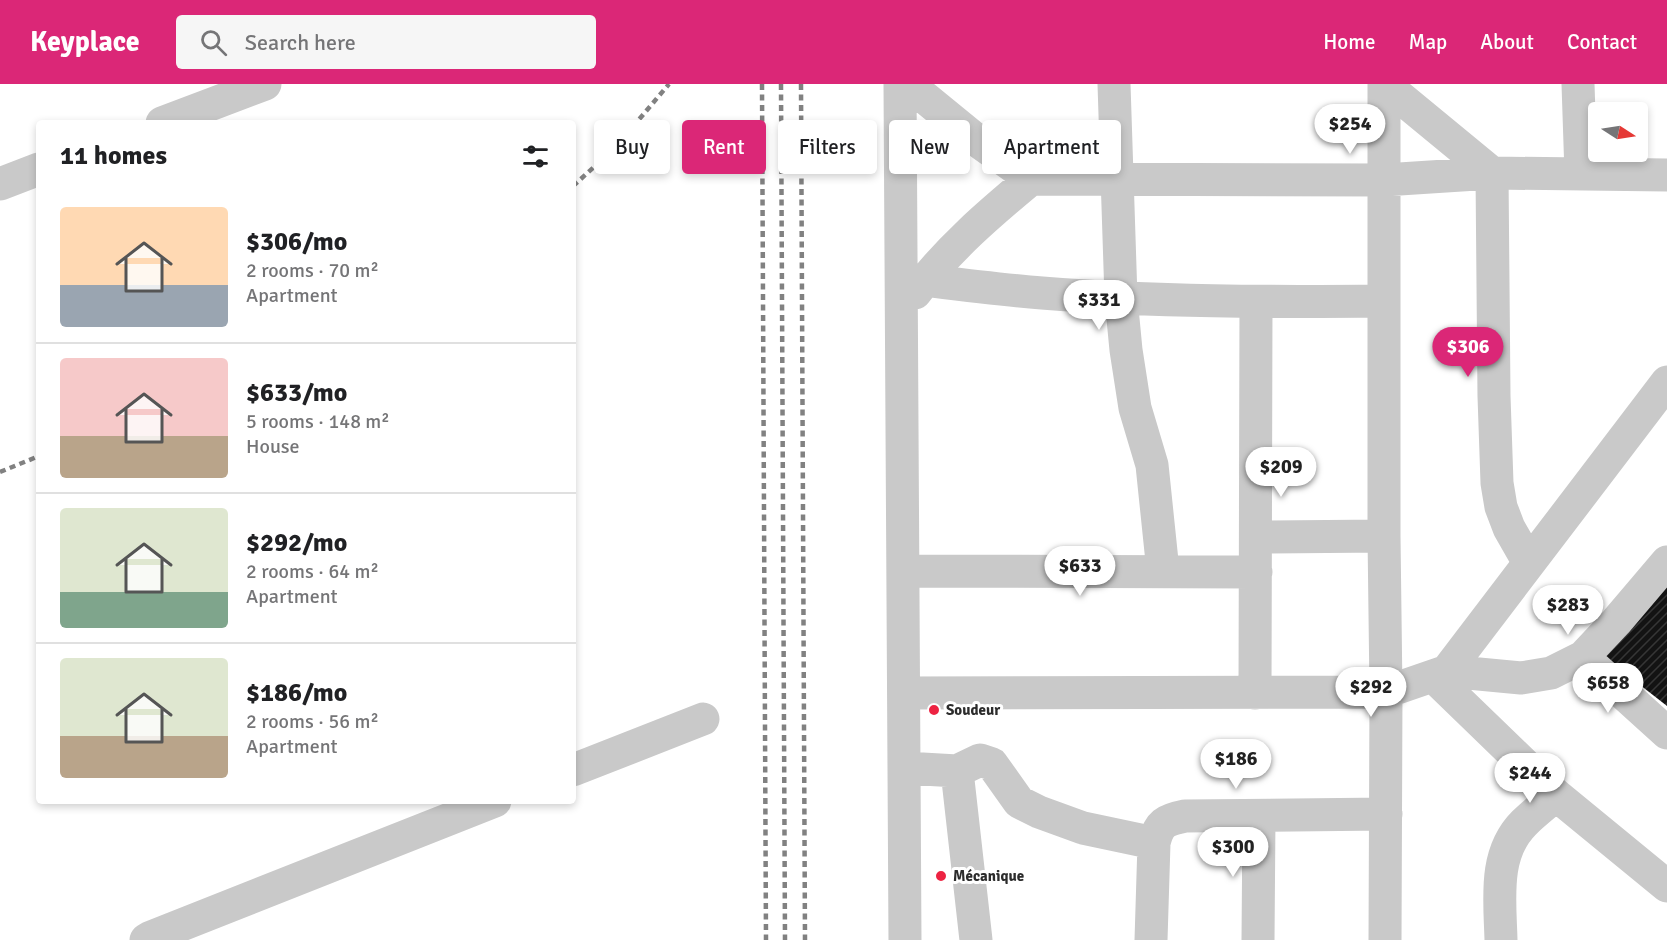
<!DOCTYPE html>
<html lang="en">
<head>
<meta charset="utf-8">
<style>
	:root { --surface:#fff; --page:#f6f6f6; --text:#202124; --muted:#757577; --line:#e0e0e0; --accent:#db2777 }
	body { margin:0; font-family:Signika,sans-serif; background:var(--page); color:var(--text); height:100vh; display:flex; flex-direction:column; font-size:22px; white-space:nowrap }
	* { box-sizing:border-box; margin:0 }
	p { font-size:20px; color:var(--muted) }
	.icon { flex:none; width:33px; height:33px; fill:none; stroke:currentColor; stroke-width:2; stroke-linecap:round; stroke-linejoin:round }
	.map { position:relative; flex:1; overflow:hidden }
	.details { position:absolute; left:36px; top:36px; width:540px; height:684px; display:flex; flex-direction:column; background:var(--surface); border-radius:6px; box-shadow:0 3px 9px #0003 }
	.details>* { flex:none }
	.guide { position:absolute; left:594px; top:36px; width:570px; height:54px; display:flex; gap:12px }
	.needle { width:39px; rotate:102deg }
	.fabs { position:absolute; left:1588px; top:18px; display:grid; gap:12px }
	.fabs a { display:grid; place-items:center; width:60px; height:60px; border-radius:6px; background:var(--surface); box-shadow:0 3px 9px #0003; font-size:30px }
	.price { position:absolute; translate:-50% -51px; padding:0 14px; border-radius:21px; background:#fff; color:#222; font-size:20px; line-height:39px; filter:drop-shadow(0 2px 3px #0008) }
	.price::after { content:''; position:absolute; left:50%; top:36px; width:18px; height:14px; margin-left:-9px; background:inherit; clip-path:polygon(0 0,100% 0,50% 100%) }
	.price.selected { background:var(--accent); color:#fff }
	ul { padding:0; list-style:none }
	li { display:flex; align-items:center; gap:18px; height:150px; padding:0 24px }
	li+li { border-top:2px solid var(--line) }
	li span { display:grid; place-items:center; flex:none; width:168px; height:120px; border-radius:6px; color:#555 }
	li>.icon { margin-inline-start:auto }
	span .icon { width:72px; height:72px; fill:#fffc; stroke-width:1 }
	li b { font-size:26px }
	h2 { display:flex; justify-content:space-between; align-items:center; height:72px; padding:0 24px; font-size:26px }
	.chip { padding:0 21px; border-radius:6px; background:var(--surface); box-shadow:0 3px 9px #0003; font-size:21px; line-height:54px }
	.chip.selected { background:var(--accent); color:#fff }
	header { display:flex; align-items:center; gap:36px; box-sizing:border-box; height:84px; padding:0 30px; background:var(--accent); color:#fff }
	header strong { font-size:28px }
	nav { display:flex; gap:33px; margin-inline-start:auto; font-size:21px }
	.search { width:420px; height:54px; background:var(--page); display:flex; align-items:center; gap:15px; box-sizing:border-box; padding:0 21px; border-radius:6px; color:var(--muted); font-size:22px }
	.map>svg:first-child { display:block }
	.building { fill:url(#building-hatch) }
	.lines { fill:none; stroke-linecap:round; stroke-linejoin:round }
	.minor { stroke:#c9c9c9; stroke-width:33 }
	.rail { stroke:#818181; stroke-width:4.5; stroke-dasharray:6 4.5; stroke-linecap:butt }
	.poi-dot { fill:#ed2342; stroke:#fff; stroke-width:2 }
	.labels { text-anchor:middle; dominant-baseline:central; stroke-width:6; stroke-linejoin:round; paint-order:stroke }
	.poi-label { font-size:15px; font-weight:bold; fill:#2c2c2c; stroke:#fff; text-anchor:start }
</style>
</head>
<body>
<header>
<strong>Keyplace</strong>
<div class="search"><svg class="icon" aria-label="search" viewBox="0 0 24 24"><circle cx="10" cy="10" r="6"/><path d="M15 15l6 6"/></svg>Search here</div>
<nav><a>Home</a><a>Map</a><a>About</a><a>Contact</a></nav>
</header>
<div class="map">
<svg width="1667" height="856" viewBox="0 0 1667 856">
	<defs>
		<pattern id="building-hatch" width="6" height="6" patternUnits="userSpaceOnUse" patternTransform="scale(1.5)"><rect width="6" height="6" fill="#131313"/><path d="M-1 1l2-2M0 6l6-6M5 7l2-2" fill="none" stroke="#363636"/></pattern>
	</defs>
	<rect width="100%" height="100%" fill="#fff"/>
	<!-- building -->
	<path class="building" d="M1667,493V622L1603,572Z"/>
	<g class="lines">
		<!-- minor -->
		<path class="minor" d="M900,0L905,856
			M908,0L979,58L1031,95L1384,96L1492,89L1667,91
			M1114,0L1121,214L1126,266L1135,324L1152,381L1163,487
			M1384,0V452L1386,608L1385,856
			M1384,0L1492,89L1494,312L1497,399L1501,423L1509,444L1529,479
			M1578,0L1581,90
			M162,39L265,0
			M0,100L39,85
			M924,196C964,201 1003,206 1042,209C1156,218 1270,218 1384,217
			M915,209C948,165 989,130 1031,95
			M1256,453L1384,452
			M904,487L1256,488
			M1583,573L1667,649
			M1447,587L1521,594L1551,589L1583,573L1616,538L1667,478
			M1433,592L1556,711L1667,802
			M905,609L1386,608L1447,587L1667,298
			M1255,609L1256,218
			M905,684L957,687L980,676L992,680L1019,718L1039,728L1083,744L1154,759
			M573,686L703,635
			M957,687L976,856
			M146,856L151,853L495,717
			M1151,856L1154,759C1159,739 1165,736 1185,732L1386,730
			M1258,856L1259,732
			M1501,856C1500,816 1493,770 1524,739C1534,729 1546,720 1556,711"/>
		<!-- rail -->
		<path class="rail" d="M762,0L766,856
			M781,0L785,856
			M801,0L805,856
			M573,102L614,65L669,0
			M0,388L39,372"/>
	</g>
	<!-- markers -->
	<g class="poi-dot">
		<circle cx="934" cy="626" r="6"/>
		<circle cx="941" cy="792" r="6"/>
	</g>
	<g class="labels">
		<!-- poi labels -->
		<g class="poi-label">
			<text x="946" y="626">Soudeur</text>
			<text x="953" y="792">Mécanique</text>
		</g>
	</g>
</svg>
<div class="fabs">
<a><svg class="needle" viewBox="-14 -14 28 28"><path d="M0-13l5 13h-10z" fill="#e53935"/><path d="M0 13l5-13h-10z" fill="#757577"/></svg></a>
</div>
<b class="price" style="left:1350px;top:71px">$254</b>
<b class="price" style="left:1099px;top:247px">$331</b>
<b class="price selected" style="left:1468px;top:294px">$306</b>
<b class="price" style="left:1281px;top:414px">$209</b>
<b class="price" style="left:1080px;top:513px">$633</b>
<b class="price" style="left:1568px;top:552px">$283</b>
<b class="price" style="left:1608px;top:630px">$658</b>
<b class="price" style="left:1371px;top:634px">$292</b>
<b class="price" style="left:1236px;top:706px">$186</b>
<b class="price" style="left:1530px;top:720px">$244</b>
<b class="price" style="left:1233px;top:794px">$300</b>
<div class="guide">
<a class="chip">Buy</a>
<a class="chip selected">Rent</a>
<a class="chip">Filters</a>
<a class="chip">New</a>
<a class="chip">Apartment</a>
</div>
<section class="details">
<h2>11 homes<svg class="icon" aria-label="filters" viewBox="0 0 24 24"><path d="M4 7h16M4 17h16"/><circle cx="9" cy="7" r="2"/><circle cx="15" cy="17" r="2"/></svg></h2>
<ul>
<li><span style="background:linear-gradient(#ffd9b3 65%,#9aa5b1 0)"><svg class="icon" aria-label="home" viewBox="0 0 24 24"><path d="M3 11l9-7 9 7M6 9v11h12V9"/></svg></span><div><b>$306/mo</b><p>2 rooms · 70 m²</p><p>Apartment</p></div></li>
<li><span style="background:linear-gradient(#f6c9c9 65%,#b9a48a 0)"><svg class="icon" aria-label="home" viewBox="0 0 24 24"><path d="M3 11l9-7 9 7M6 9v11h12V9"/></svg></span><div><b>$633/mo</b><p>5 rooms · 148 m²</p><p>House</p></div></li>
<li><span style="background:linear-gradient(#dfe7d0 70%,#7fa58c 0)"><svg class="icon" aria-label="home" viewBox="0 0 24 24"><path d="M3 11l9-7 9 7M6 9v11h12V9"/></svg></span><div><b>$292/mo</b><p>2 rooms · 64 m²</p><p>Apartment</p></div></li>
<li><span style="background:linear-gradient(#dfe7d0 65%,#b9a48a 0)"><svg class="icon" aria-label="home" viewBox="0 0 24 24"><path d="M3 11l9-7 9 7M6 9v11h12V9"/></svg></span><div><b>$186/mo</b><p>2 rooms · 56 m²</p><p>Apartment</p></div></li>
</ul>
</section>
</div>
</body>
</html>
